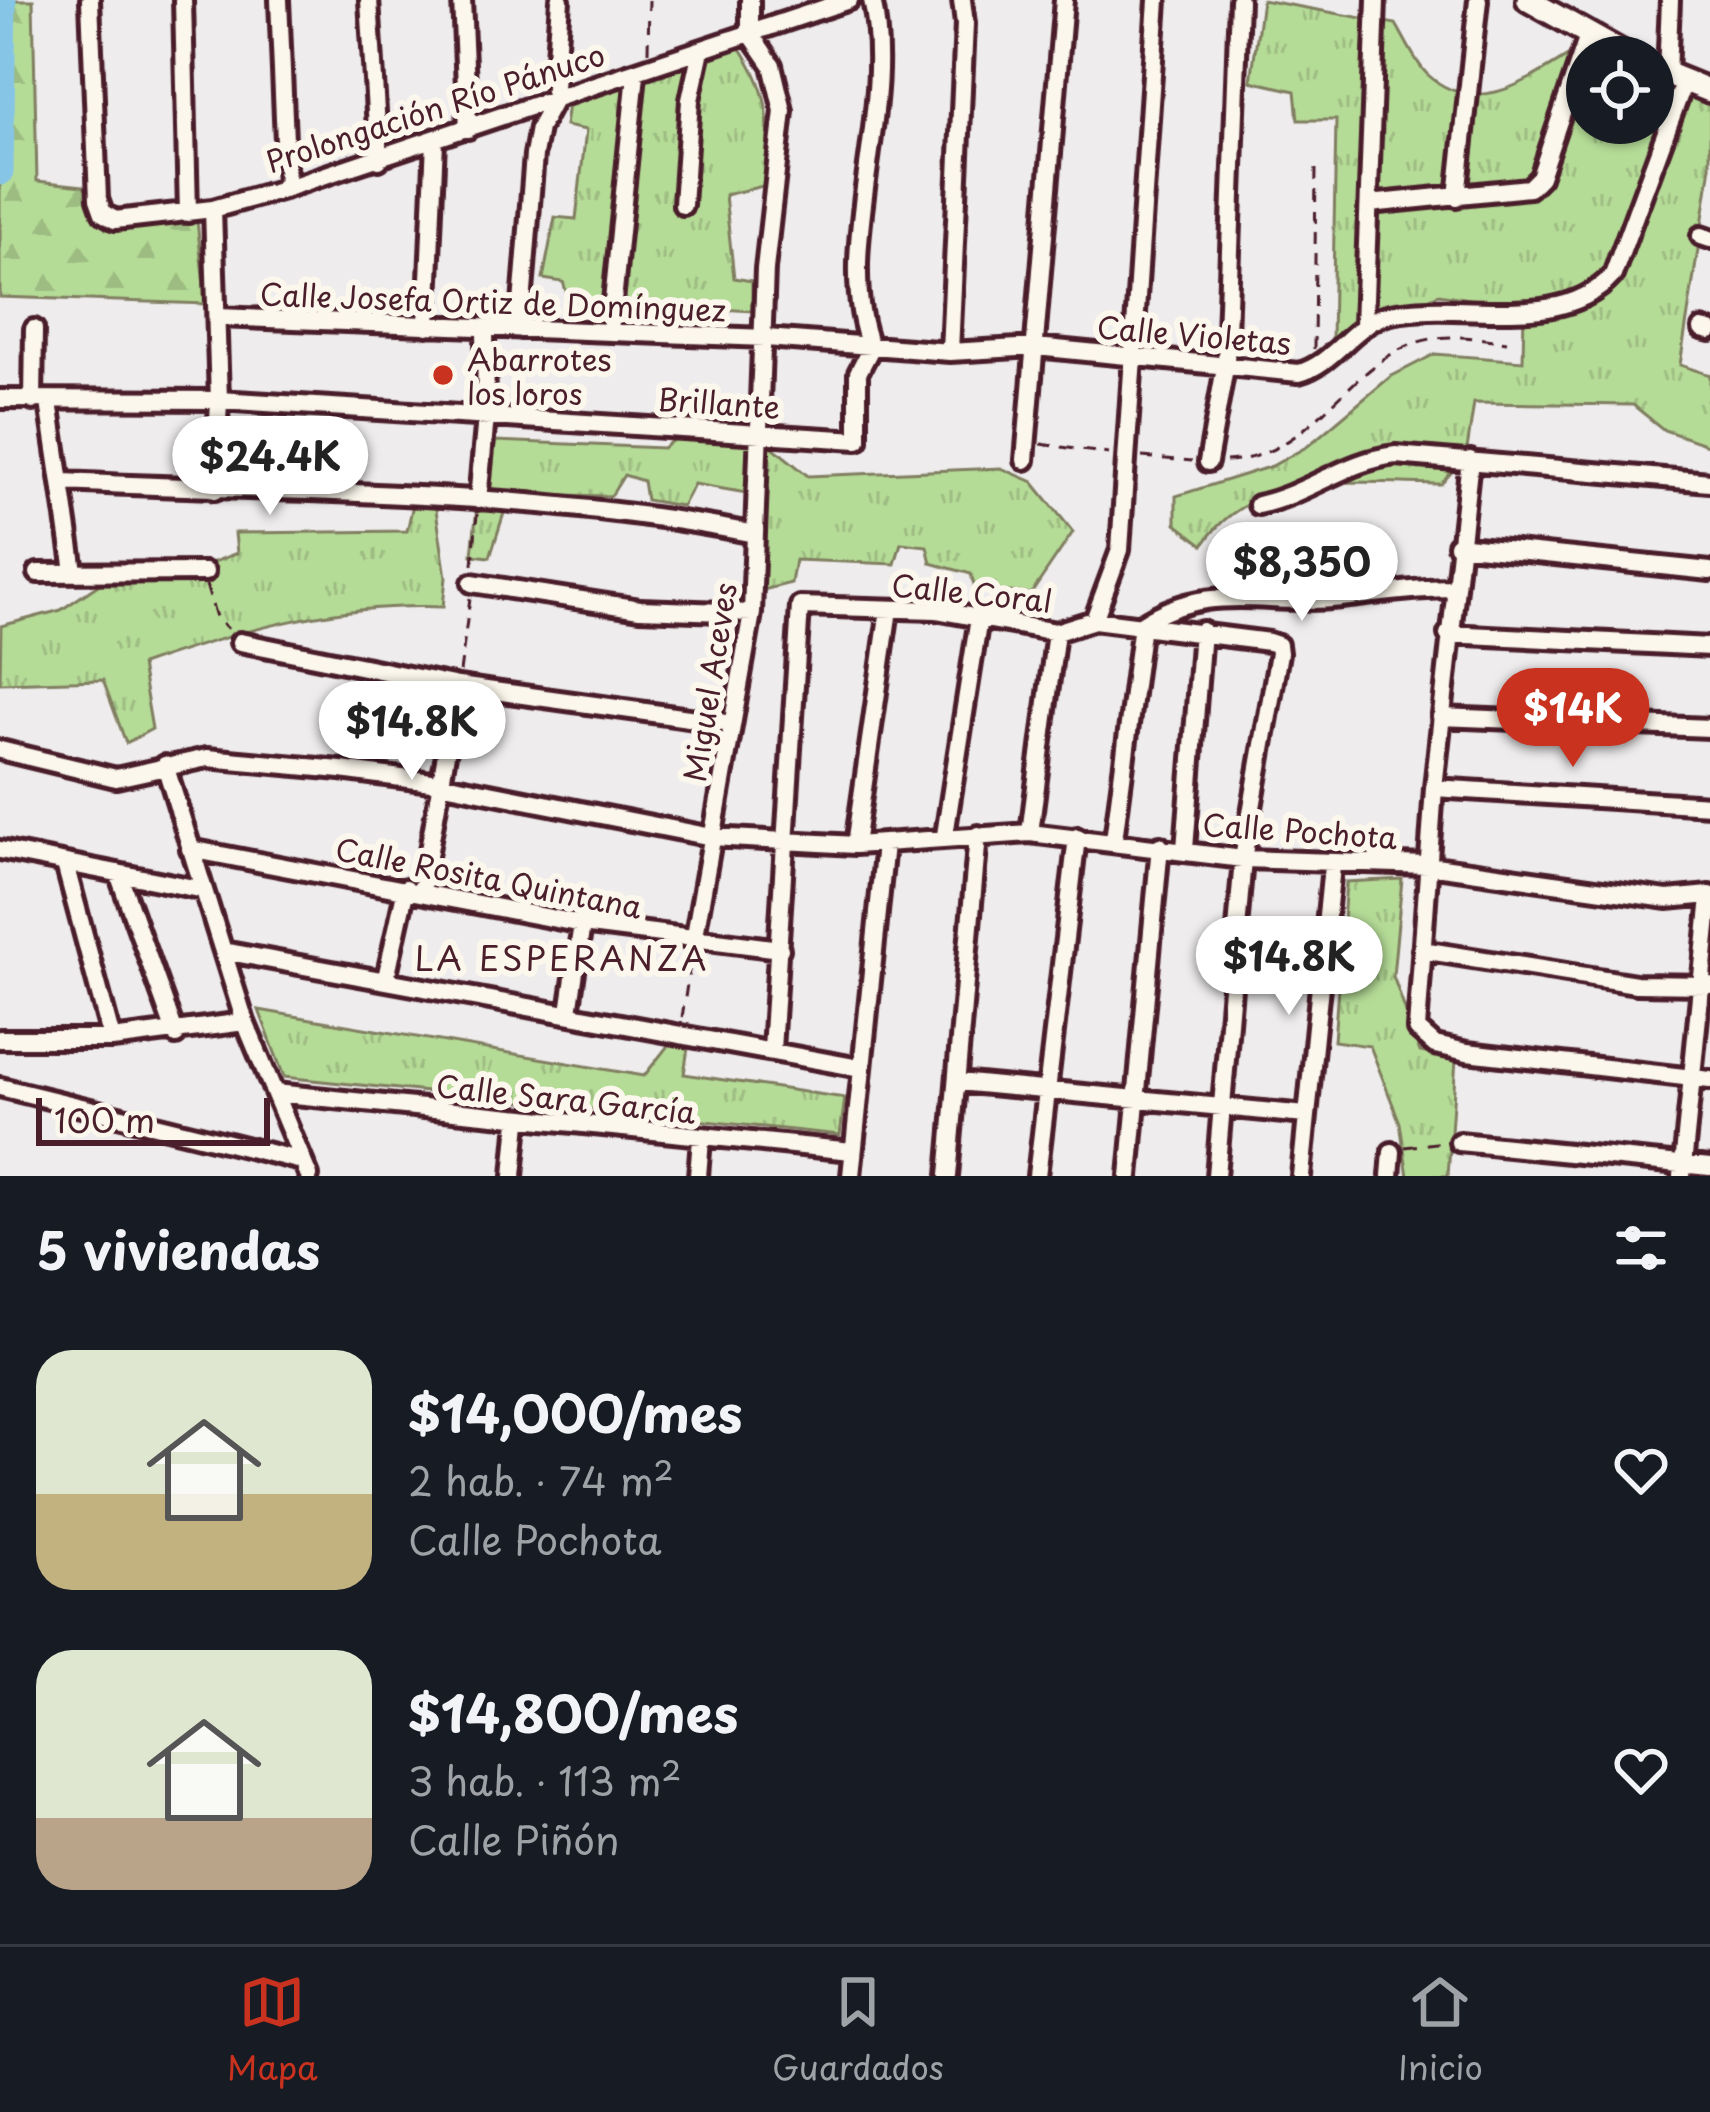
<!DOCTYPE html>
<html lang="es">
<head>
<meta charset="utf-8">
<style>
	:root { --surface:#171b24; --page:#20242c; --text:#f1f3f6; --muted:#9ea1a6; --line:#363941; --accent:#c8321e }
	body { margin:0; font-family:"Playpen Sans",sans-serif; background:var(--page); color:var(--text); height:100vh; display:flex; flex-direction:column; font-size:45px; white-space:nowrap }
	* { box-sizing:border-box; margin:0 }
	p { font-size:39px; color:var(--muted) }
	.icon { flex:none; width:66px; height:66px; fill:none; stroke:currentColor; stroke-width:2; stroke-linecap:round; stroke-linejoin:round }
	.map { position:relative; height:1176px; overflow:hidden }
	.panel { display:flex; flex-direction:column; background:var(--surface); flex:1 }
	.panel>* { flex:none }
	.buttons { position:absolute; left:1566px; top:36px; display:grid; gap:24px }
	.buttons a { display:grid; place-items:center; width:108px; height:108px; border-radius:50%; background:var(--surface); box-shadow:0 3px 9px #0004; font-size:60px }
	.scale { position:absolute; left:36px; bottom:30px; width:234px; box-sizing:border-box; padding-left:12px; border:6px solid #4a1f2b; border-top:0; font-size:33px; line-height:42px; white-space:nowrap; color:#4a1f2b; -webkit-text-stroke:9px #fbf7ec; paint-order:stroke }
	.price { position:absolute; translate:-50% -102px; padding:0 27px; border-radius:42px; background:#fff; color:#222; font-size:39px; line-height:78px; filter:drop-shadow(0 3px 6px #0008) }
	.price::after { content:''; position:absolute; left:50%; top:72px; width:36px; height:27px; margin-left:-18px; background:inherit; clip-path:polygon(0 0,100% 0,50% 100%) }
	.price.on { background:var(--accent); color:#fff }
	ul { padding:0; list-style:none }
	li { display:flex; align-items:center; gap:36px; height:300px; padding:0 36px }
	li span { display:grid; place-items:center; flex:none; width:336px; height:240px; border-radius:36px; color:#555 }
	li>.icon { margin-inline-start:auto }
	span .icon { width:144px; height:144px; fill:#fffc; stroke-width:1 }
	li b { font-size:51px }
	h2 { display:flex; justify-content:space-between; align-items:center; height:144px; padding:0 36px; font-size:51px }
	.tabs { display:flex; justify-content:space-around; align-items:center; height:168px; border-top:3px solid var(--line); background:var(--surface); font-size:33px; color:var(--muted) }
	.tabs a { display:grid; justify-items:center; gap:6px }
	.tabs .on { color:var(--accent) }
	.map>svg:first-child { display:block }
	.grass { fill:url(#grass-tufts); stroke:#807e61; stroke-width:3 }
	.forest { fill:url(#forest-firs); stroke:#807e61; stroke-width:3 }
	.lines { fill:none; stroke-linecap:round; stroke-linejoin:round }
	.river { stroke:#86c5e6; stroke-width:27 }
	.minor-casing { stroke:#4a1f2b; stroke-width:26 }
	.tertiary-casing { stroke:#4a1f2b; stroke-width:30 }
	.path { stroke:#4a1f2b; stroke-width:3; stroke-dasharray:12 9; stroke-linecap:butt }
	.minor { stroke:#fbf7ec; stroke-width:16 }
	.tertiary { stroke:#fbf7ec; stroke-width:21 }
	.poi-dot { fill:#c8321e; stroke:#fbf7ec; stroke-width:4.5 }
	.labels { text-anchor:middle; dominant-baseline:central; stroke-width:12; stroke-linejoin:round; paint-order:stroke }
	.street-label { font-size:30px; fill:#4a1f2b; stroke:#fbf7ec }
	.poi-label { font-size:30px; fill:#4a1f2b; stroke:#fbf7ec; text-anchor:start }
	.neighbourhood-label { font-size:33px; letter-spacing:3px; fill:#4a1f2b; stroke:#fbf7ec }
</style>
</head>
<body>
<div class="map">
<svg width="1710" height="1176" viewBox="0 0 1710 1176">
	<defs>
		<pattern id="grass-tufts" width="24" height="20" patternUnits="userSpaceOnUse" patternTransform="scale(3)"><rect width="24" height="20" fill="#b5dc97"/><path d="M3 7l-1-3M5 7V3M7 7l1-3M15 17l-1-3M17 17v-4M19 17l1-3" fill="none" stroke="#9dbc82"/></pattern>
		<pattern id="forest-firs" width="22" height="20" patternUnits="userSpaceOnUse" patternTransform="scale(3)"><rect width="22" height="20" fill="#b5dc97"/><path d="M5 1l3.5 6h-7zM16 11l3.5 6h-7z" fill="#9dbc82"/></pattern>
	</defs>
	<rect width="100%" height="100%" fill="#eeeced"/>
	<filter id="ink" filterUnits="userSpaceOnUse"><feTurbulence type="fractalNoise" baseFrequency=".00833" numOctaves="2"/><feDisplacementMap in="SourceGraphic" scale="24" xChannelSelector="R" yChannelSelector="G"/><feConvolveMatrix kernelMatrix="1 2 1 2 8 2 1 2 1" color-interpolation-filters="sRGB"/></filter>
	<g filter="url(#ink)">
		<!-- grass -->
		<path class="grass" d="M1262,0L1396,24C1405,39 1415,62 1427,74C1477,120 1531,78 1576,51L1593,57H1587V123H1653V79L1710,99V173L1680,365L1710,375V446L1664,430L1633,405L1474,403L1466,456L1441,484C1361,483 1252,468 1203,545L1176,524V496L1272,466L1308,446L1390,377L1435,354L1523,361L1524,308L1439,294L1332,341L1336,120H1298L1295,91L1251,81Z
			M740,47C774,98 770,127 763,186L725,195L734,278L752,281V311L569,300L563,282L543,279L555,217L576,219L586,130L565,126L568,104Z
			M757,434L808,476L1001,468L1033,482L1073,532L1031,594L975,589L971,574L931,563L927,546L901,543L895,564L795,560L791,583L759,591L764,496L694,484L682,506L646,500L643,481L624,475L611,496L510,494L490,557L472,555L477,507L496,441L663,448L678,436Z
			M414,500L435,503L446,577L443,607C335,603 242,630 141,665L152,729L126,743L103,680L0,683L1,626L61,610L104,581L176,577L237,553L235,533L407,531Z
			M1402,879L1393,976L1420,1052L1456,1059L1448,1176H1408L1400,1123L1370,1046L1334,1041L1346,882Z
			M259,1010L644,1076L674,1038L688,1048L684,1074L845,1098L840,1135L284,1077Z"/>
		<!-- forest -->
		<path class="forest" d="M0,0H33L37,181L83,186L110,217L195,202L206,304L0,297Z"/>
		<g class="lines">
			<!-- river -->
			<path class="river" d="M0,172L3,0"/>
			<defs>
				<path id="minor" d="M90,0L98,199L103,213L115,220L213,209L287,188L849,0
					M183,0L188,213
					M279,0L287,188
					M369,0L379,160
					M462,0L468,129
					M1667,75L1670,0
					M1457,197L1478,0
					M1369,204L1529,188L1540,177L1588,36
					M683,205L690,100L701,50
					M213,209L219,400L215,490
					M1701,236L1710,239
					M218,317L766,338L950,352L1036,347L1299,373C1336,363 1353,322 1391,314C1461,299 1560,334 1613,275L1684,83
					M1364,325L1376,0
					M427,326L435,140
					M520,329L534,155L539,128L553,102L560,0
					M1702,329L1710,331
					M610,331L636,74
					M950,352L965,24L962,0
					M0,399L219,400L858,440V373L871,348C831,250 898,110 872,0
					M33,401L34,329
					M49,402L74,571
					M1025,460L1064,0
					M1470,460L1434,788L1417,1029L1435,1045L1467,1052L1710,1080
					M1208,462L1226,362L1239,0
					M64,482C295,494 527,488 755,534
					M478,500L486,417L485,329
					M1258,505C1309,494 1345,461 1396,455L1710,482
					M1457,545L1710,571
					M38,573L205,572
					M472,583L640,609L752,613
					M1094,620L1120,550L1157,0
					M1448,634L1710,647
					M240,642L458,686L732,724
					M1441,717L1710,728
					M0,750L116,778L207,758L341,770L439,783L712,837L855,845L1030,833L1243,859L1428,865L1667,899L1710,895
					M165,765L245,1022L309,1176
					M1434,788L1710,805
					M1030,833L1056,632
					M945,835L979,618
					M1114,840L1142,624C1210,580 1267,607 1341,598C1379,594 1413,588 1452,588
					M855,845L889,609
					M190,849L582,924L780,949
					M1185,849L1202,631
					M0,850L204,890
					M65,864L112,1039
					M118,873L176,1035
					M422,890L458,686
					M694,941L752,613L765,269L783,111L772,65L750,33V0
					M1422,950L1636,984L1710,985
					M223,951L860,1068
					M386,978L406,888
					M569,1012L582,924
					M0,1039H112L245,1022
					M772,1050L800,606L936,610L1056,632L1094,620L1269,642L1278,645L1279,653L1243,859L1216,1176
					M958,1082L1306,1115
					M0,1087L302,1161
					M275,1093L852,1151
					M1459,1142L1710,1167
					M513,1176L518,1121
					M698,1176L701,1139
					M851,1176L885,844
					M948,1176L978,835
					M1037,1176L1077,837
					M1129,1176L1160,846
					M1301,1176L1332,866
					M1390,1176L1392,1152
					M1682,1176L1710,897"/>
				<path id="tertiary" d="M1528,0L1630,57
					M1653,68L1710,91"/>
			</defs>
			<!-- minor casing -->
			<use href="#minor" class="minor-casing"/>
			<!-- tertiary casing -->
			<use href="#tertiary" class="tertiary-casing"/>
			<!-- path -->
			<path class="path" d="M648,52L649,0
				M1314,349L1316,167
				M1041,444L1109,454
				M1142,457L1192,461
				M1226,461C1305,459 1339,378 1405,347C1438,332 1472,337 1507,342
				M473,565L477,514
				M206,585L216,617L228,629
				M460,672L470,598
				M682,1018L691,957
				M1405,1147L1443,1142"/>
			<!-- minor -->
			<use href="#minor" class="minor"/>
			<!-- tertiary -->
			<use href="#tertiary" class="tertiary"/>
		</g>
	</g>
	<!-- markers -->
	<circle class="poi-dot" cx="443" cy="375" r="12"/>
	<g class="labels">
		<!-- street labels -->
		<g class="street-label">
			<text transform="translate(435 107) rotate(-18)">Prolongación Río Pánuco</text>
			<text transform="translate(493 301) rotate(2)">Calle Josefa Ortiz de Domínguez</text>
			<text transform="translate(1194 334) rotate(5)">Calle Violetas</text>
			<text transform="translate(719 402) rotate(4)">Brillante</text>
			<text transform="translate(972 592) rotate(6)">Calle Coral</text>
			<text transform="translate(709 682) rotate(-81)">Miguel Aceves</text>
			<text transform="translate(1300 830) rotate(4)">Calle Pochota</text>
			<text transform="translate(489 877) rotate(11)">Calle Rosita Quintana</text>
			<text transform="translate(566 1098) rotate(6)">Calle Sara García</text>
		</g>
		<!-- poi labels -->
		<g class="poi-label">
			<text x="467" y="358">Abarrotes<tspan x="467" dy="34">los loros</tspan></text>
		</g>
		<!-- neighbourhood labels -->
		<g class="neighbourhood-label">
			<text x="562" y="957">LA ESPERANZA</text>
		</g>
	</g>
</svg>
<div class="buttons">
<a><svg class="icon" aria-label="locate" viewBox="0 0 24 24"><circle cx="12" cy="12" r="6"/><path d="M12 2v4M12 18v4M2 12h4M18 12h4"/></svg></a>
</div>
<div class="scale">100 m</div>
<b class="price" style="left:270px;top:518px">$24.4K</b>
<b class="price" style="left:1302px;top:624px">$8,350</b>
<b class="price on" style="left:1573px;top:770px">$14K</b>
<b class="price" style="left:412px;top:783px">$14.8K</b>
<b class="price" style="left:1289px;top:1018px">$14.8K</b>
</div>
<section class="panel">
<h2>5 viviendas<svg class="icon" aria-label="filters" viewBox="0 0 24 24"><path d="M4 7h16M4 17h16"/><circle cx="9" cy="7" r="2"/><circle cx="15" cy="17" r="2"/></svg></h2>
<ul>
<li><span style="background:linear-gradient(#dfe7d0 60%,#c2b280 0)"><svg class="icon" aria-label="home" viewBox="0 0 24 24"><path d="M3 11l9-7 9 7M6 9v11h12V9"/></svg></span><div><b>$14,000/mes</b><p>2 hab. · 74 m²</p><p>Calle Pochota</p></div><svg class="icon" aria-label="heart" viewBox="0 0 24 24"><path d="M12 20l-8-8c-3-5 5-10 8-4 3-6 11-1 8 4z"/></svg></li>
<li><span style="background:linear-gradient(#dfe7d0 70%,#b9a48a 0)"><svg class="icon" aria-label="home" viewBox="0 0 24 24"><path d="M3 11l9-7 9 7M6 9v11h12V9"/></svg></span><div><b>$14,800/mes</b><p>3 hab. · 113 m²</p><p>Calle Piñón</p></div><svg class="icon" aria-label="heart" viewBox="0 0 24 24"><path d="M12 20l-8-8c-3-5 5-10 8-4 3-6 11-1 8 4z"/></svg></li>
</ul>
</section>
<nav class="tabs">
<a class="on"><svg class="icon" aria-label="map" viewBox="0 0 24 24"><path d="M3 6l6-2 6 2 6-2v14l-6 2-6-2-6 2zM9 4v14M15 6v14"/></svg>Mapa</a>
<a><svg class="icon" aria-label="saved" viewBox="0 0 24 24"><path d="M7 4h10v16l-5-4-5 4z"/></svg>Guardados</a>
<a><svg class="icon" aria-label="home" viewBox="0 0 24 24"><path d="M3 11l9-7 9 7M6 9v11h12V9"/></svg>Inicio</a>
</nav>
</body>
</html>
